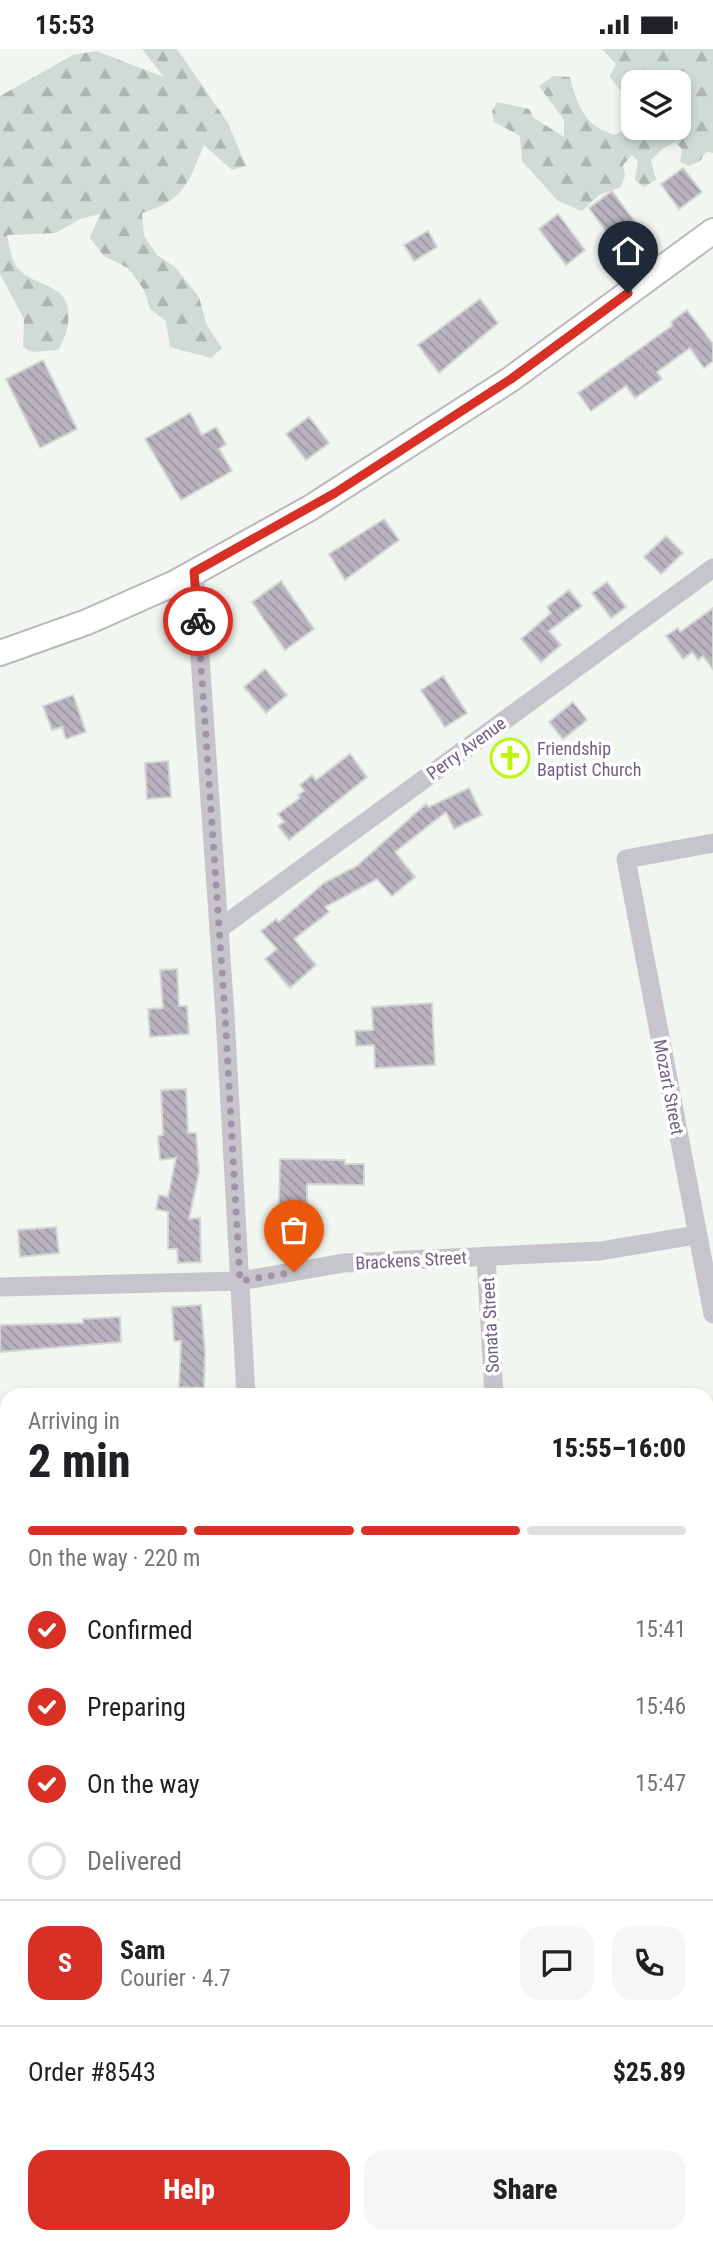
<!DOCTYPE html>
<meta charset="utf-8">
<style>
:root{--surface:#fff;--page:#f6f6f6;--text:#202124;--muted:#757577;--line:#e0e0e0;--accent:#d93025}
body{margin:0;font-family:"Roboto Condensed",sans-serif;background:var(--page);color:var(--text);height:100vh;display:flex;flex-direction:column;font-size:26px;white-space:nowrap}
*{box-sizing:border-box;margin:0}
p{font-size:23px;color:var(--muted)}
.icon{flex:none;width:38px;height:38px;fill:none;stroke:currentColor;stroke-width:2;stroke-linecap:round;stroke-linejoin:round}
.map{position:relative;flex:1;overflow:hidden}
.drawer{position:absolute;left:0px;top:1339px;width:714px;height:856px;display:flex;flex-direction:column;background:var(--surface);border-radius:21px 21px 0 0;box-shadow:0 4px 10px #0003}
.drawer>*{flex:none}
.controls{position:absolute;left:621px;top:21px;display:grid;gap:14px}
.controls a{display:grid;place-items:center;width:70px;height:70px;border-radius:14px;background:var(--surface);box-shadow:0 4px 10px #0003;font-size:35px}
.pin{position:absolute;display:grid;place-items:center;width:60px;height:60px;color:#fff;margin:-72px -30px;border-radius:50% 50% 50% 0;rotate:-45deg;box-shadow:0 0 7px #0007}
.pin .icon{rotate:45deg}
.courier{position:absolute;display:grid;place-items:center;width:70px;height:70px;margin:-35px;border:5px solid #d93025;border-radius:50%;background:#fff;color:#222;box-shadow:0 2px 9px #0007}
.summary em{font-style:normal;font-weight:800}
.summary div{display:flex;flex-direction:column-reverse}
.summary{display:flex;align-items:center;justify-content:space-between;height:119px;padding:0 28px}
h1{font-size:46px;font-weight:800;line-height:52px}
.bar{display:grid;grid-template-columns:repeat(4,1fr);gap:10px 7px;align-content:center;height:84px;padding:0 28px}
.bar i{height:9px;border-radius:5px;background:var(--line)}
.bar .current{background:var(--accent)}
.bar p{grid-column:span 4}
.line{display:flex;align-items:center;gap:18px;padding:0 28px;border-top:2px solid var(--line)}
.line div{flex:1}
.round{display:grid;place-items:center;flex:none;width:74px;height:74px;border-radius:21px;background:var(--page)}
ol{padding:0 28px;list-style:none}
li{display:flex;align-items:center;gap:21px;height:77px}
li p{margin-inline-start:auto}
li .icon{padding:7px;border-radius:50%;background:var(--accent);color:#fff;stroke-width:4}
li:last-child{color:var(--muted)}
li i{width:38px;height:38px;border:4px solid var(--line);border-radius:50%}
.button{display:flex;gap:14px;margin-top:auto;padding:14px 28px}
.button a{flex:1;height:80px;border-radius:21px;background:var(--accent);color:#fff;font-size:28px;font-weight:800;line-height:80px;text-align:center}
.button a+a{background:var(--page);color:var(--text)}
.status{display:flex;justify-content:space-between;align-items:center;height:49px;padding:0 35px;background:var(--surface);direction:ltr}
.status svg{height:19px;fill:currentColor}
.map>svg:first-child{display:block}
.forest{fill:url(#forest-firs);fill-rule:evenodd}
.building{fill:url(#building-back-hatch);stroke:#d4d7d4;stroke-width:2}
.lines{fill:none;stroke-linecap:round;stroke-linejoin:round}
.major-casing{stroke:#bbb7bf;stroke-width:28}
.minor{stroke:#c8c4cc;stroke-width:19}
.major{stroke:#fff;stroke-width:24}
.done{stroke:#9e95ab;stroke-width:7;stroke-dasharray:0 12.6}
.route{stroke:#d93025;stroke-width:9}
.labels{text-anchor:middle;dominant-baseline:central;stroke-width:7;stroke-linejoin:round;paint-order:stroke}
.street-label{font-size:18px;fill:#726186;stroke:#fff}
.poi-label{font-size:18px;fill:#726186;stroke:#fff;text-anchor:start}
</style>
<div class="status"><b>15:53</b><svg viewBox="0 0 49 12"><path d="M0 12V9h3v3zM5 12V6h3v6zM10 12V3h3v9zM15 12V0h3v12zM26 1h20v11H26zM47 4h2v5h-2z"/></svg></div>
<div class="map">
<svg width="713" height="2194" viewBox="0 0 713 2194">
<defs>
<pattern id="forest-firs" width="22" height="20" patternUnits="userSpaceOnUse" patternTransform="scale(1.75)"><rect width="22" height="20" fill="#d0dbd7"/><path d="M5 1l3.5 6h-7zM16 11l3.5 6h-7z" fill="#adb5b4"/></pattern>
<pattern id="building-back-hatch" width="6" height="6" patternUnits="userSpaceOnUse" patternTransform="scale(1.75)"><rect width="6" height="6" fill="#b9b3c0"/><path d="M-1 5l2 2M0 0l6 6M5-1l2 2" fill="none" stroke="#9b95a2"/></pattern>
</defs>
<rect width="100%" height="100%" fill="#f1f6f1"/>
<g class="forest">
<path d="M142 0H177L228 74 246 117 232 121 204 96C188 134 184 152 142 164L144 187 157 206 175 218 199 248 207 277 222 299 211 309 170 298 166 272 150 260 144 241 128 219 104 207 90 189 100 165 80 170 56 184 7 186C9 195 11 209 16 217 25 229 40 233 52 239 77 251 69 284 58 301L33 303 23 298 24 270 0 225V47L73 6 96 2 164 28Z"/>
<path d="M602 0H713V104L706 103 700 112 689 117 680 113 682 100 675 93 662 100 651 111 656 131 644 138 635 131 638 112 632 106 623 116 625 127 621 138 599 146 582 162 558 152 522 112 520 87 494 73 492 62 497 53 529 60 534 69 564 88V71L539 37 553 27 570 28C577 56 585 78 615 86L626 80 633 57C626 45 616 39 610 27L616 15ZM634 33H679V79H634Z"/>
</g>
<g class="building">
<polygon points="683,119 702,143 679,160 661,135"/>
<polygon points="612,142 634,172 611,189 589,159"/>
<polygon points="558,165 585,201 566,216 539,180"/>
<polygon points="428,182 437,198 414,212 404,196"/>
<polygon points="480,250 498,274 439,324 418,296"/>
<polygon points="687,261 713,295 713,312 704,319 690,299 657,323 662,330 635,349 626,337 591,362 578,344 673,276 671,273"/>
<polygon points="43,311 77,380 40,399 6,330"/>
<polygon points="190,364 202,386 216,378 226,395 219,400 232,422 181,451 145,390"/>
<polygon points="309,368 329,394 306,411 286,385"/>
<polygon points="384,470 399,491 345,531 329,505"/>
<polygon points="666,487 683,504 661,525 644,508"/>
<polygon points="281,532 314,580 285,601 252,553"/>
<polygon points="607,533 626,558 611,569 592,544"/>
<polygon points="569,541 582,557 549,582 561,596 541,613 521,590 551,564 547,558"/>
<polygon points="713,559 713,620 703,607 698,611 692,603 683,610 666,587 678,579 680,583"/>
<polygon points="265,620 287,646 266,664 244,638"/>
<polygon points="443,627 467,664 445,678 421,641"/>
<polygon points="73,646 86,683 66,690 62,678 52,681 43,657"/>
<polygon points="573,653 587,671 563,690 549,673"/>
<polygon points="350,705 367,728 289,791 278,777 284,773 278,765 300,749 298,746 304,742 300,736 312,726 316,731"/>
<polygon points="168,712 171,748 147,750 145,714"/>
<polygon points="469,739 482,766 454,780 446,763 395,803 415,828 392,847 377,830 325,858 329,863 294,890 316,916 290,939 265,910 277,900 261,882 276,870 279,873 324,834 357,817 426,755 429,758"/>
<polygon points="177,920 179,957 187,957 189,985 150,988 148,960 163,959 160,921"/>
<polygon points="432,954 435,1016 375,1019 374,996 356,997 355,982 373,981 372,958"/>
<polygon points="186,1040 188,1084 196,1084 199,1123 189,1170 200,1169 201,1213 178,1214 177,1200 168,1200 168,1163 156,1160 159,1146 168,1148 176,1109 160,1111 158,1087 163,1086 161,1041"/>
<polygon points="280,1110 345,1111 345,1115 364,1115 364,1136 307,1135 307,1155 279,1154"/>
<polygon points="56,1178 59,1204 20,1208 18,1181"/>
<polygon points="201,1256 205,1303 204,1339 179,1338 181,1292 174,1292 172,1258"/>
<polygon points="120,1268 121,1293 0,1303 0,1276 83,1274 83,1270"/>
</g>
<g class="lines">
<defs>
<polyline id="major" points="0,604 87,573 175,534 310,459 511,330 713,182"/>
</defs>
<use href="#major" class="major-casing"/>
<g class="minor">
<polyline points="194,523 225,966 246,1346"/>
<polyline points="713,794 626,810 713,1265"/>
<polyline points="219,880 713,519"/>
<polyline points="486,1207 494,1346"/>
<polyline points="0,1238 240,1232 344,1214 600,1202 696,1186"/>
<polyline points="707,1418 713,1418"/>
<polyline points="0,1666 7,1666"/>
<polyline points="707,1864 713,1864"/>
<polyline points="0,1902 7,1902"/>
<polyline points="144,2188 144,2194"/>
</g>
<use href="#major" class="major"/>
</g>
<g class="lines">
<polyline class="done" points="198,572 225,965 240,1232 294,1223"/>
<polyline class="route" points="198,572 194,523 335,444 511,330 628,244"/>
</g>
<defs>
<symbol id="church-ring" viewBox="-11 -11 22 22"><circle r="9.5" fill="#fff" stroke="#bbf611" stroke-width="1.5"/><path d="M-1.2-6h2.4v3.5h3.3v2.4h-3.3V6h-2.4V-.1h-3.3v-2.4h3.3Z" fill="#bbf611"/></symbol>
</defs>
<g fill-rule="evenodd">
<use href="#church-ring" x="488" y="687" width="44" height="44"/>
</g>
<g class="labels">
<g class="street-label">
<text transform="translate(466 699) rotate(-36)">Perry Avenue</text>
<text transform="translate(669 1038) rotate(79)">Mozart Street</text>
<text transform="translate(411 1211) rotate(-3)">Brackens Street</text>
<text transform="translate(490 1276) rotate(-93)">Sonata Street</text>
</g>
<g class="poi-label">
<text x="537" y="699">Friendship<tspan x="537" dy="21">Baptist Church</tspan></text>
</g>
</g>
</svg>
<div class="controls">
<a><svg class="icon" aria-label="layers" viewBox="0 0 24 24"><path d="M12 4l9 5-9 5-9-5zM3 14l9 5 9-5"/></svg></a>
</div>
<div class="pin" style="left:294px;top:1223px;background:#ea580c"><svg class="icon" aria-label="bag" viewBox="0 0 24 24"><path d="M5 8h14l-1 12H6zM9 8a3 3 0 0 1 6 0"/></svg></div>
<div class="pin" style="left:628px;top:244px;background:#1f2937"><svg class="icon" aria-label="home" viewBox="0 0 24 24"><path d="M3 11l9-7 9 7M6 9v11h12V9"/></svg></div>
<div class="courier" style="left:198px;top:572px"><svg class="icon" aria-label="bike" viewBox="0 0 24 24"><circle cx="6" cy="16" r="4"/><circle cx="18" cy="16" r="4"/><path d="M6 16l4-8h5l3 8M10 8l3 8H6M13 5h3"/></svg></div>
<section class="drawer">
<div class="summary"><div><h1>2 min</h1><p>Arriving in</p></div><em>15:55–16:00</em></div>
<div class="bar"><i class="current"></i><i class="current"></i><i class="current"></i><i></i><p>On the way · 220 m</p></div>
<ol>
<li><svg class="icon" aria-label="check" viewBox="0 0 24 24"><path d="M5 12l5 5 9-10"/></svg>Confirmed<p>15:41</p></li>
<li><svg class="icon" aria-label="check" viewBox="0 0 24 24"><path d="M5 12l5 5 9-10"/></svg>Preparing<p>15:46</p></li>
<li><svg class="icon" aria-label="check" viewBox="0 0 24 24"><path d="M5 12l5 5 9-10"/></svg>On the way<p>15:47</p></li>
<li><i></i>Delivered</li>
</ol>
<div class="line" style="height:126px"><b class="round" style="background:var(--accent);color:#fff">S</b><div><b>Sam</b><p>Courier · 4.7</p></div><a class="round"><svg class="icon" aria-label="chat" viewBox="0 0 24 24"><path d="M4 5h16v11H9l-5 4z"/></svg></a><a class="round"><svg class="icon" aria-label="phone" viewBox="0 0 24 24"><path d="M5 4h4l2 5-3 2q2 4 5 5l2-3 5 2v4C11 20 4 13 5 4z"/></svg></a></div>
<div class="line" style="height:91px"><div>Order #8543</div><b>$25.89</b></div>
<div class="button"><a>Help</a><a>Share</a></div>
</section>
</div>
